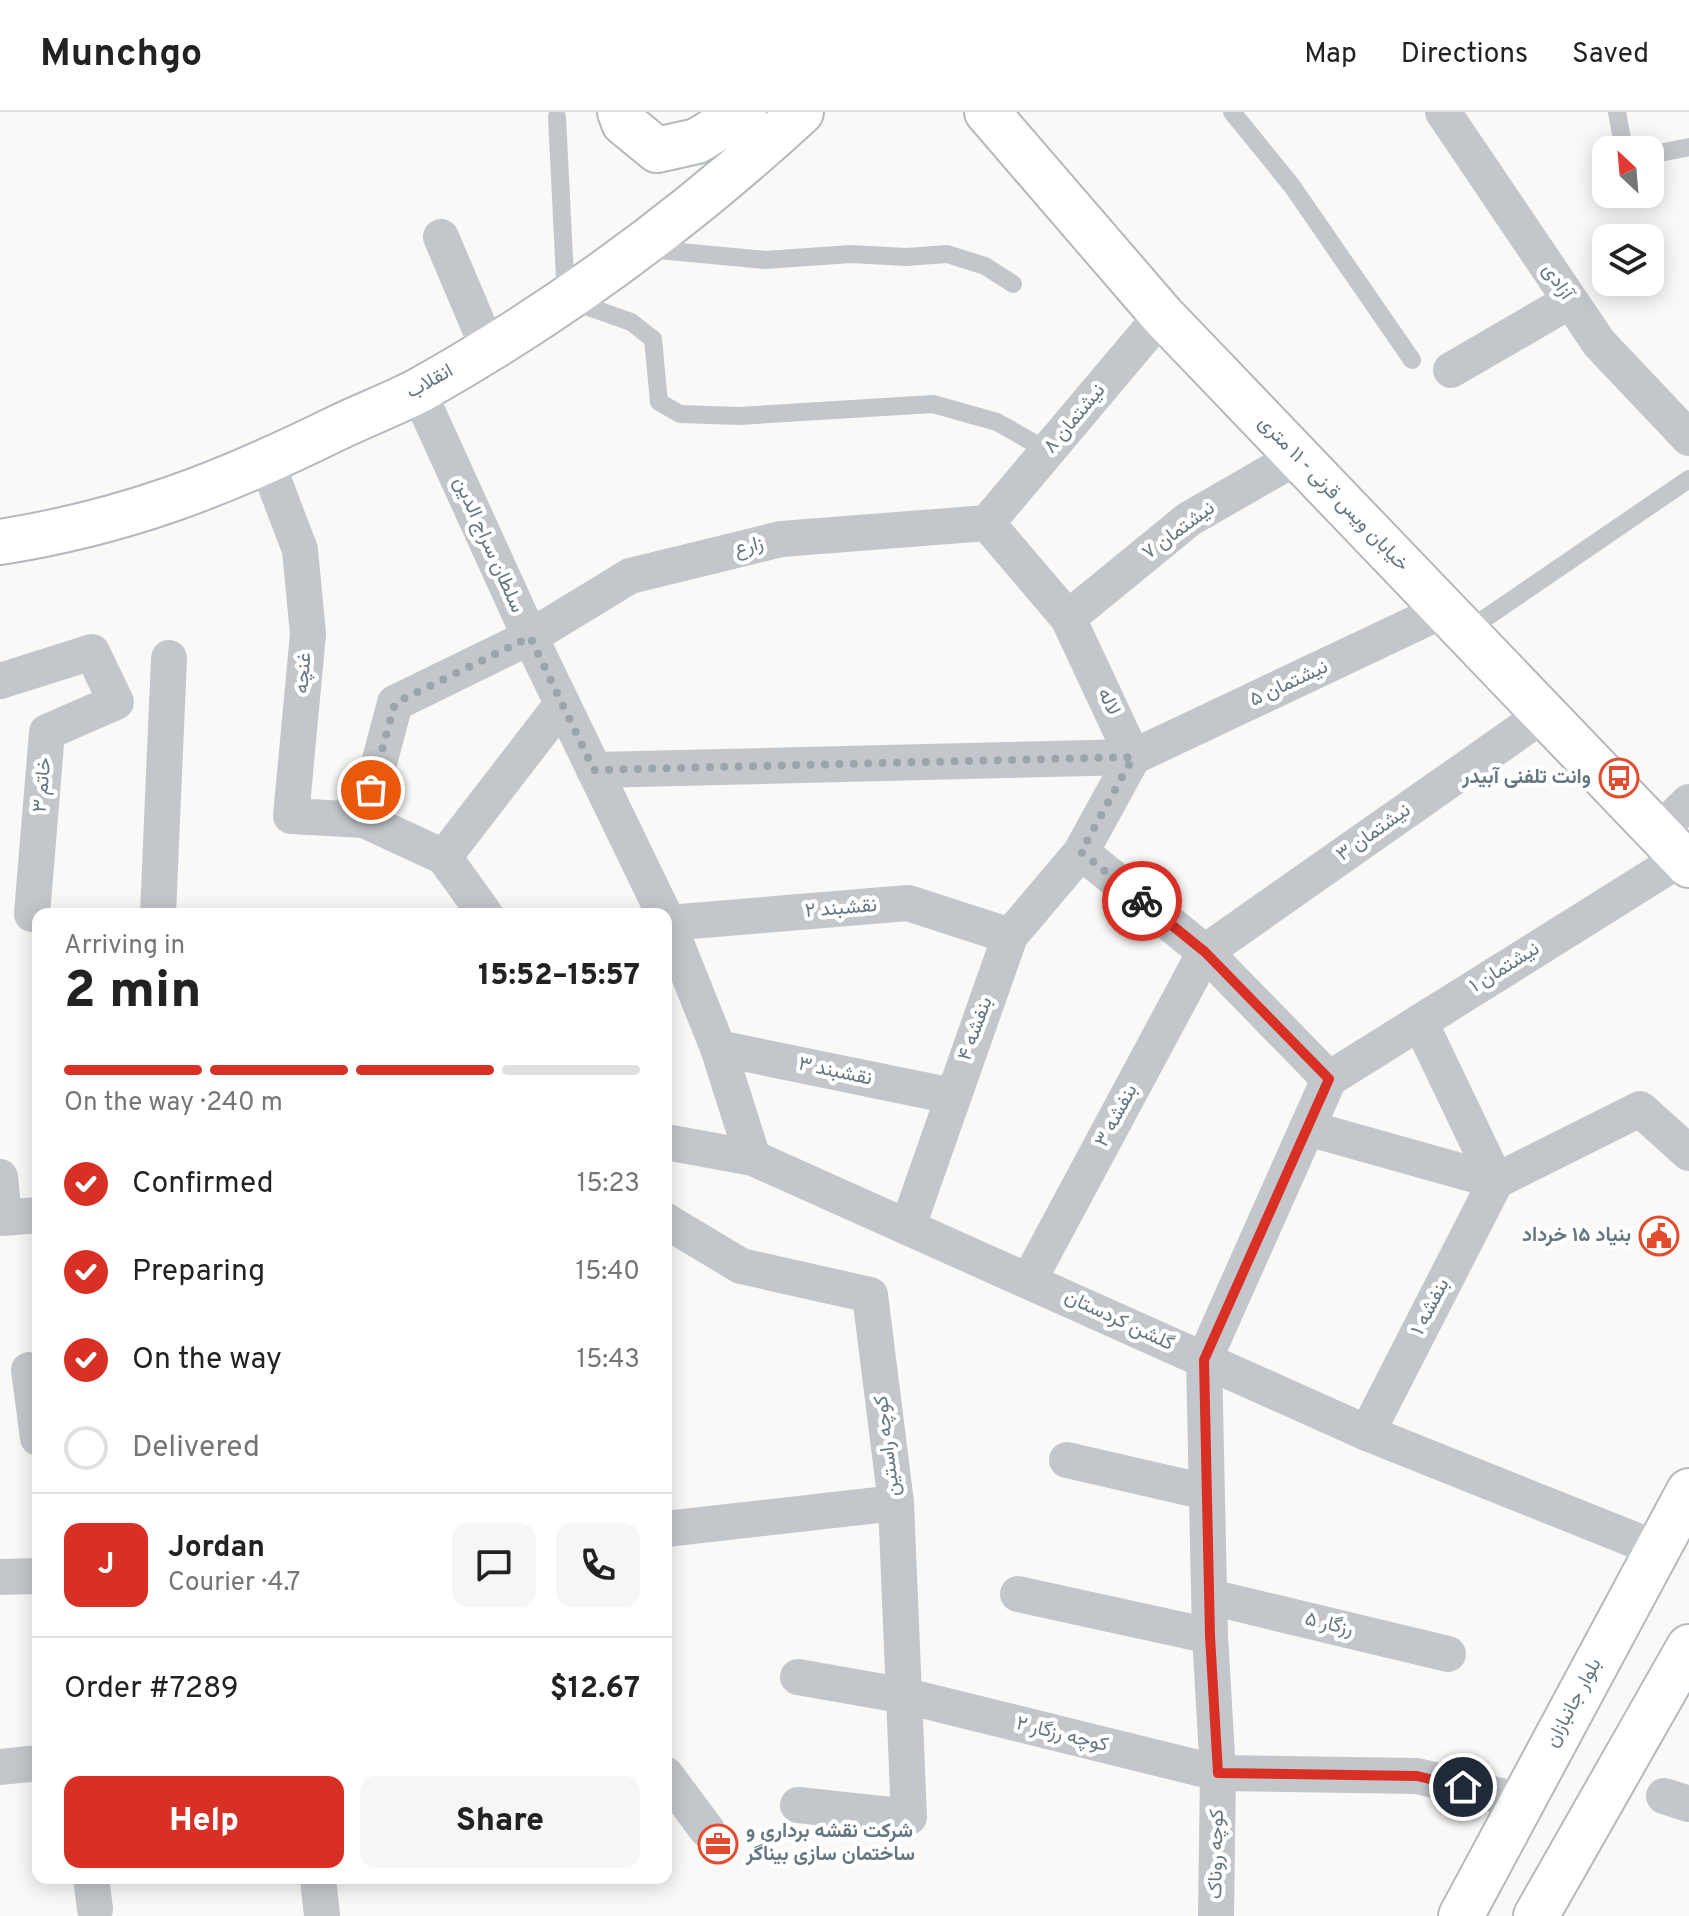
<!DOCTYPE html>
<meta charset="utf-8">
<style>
:root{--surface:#fff;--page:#f6f6f6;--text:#222;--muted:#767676;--line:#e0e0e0;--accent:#d93025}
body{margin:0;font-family:Overpass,Vazirmatn,sans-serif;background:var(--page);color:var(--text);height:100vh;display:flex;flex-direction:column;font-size:30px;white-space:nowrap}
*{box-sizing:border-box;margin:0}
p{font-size:26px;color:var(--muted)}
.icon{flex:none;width:44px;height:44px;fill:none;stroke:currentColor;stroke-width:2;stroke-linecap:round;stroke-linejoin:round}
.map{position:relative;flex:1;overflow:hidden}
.panel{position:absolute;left:32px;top:796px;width:640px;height:976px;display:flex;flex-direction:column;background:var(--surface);border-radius:16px;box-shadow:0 4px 20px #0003}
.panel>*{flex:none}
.needle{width:52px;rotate:334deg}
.buttons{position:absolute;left:1592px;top:24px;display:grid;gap:16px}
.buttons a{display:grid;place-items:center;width:72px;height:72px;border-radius:16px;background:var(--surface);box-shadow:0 4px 20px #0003;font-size:40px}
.pin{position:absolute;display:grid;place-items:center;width:68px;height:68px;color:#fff;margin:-34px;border:4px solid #fff;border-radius:50%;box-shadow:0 2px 8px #0007}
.courier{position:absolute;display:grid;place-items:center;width:80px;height:80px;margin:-40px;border:6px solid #d93025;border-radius:50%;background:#fff;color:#222;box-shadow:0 2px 10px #0007}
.summary em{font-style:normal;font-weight:800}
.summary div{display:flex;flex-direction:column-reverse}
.summary{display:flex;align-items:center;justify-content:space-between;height:136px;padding:0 32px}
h1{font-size:52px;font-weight:800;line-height:60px}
.bar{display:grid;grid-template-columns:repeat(4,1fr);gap:12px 8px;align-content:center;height:96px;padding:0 32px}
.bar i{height:10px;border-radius:6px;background:var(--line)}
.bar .active{background:var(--accent)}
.bar p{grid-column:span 4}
.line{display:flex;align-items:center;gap:20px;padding:0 32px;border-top:2px solid var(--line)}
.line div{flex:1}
.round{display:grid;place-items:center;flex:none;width:84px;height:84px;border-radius:16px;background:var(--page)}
ol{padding:0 32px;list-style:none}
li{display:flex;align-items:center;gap:24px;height:88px}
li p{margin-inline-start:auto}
li .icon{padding:8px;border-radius:50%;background:var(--accent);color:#fff;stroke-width:4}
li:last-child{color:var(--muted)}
li i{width:44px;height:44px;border:4px solid var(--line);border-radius:50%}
.action{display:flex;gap:16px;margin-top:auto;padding:16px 32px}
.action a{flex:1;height:92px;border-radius:16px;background:var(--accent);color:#fff;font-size:32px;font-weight:800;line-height:92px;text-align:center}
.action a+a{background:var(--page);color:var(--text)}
header{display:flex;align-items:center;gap:48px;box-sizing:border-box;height:112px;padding:0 40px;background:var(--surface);border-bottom:2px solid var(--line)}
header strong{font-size:38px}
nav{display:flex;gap:44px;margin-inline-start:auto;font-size:28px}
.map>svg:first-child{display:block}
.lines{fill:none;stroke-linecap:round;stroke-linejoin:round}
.secondary-casing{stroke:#b3b9be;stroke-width:48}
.primary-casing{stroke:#b4babd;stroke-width:48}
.lane{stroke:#c3c7cb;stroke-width:18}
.street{stroke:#c3c7cb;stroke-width:36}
.secondary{stroke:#fff;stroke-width:44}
.primary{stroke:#fff;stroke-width:44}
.done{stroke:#99a4ab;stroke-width:8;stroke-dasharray:0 14.4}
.route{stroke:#d93025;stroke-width:10}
.labels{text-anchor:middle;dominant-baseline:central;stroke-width:8;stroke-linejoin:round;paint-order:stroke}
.street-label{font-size:20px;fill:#657782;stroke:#fff}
.poi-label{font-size:20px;font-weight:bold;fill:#657782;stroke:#fff;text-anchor:end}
</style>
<header>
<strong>Munchgo</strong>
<nav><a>Map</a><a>Directions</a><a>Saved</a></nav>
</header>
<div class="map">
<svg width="1689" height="1804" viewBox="0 0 1689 1804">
<rect width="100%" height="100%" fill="#f9f9f7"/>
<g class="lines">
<defs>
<g id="secondary">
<polyline points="620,0 624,11 657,38 697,29 744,0"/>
<polyline points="987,0 1162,203 1689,753"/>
<path d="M0 430C127 410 223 372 337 316 364 303 393 292 420 278 557 201 686 106 801 0"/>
</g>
<g id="primary">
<polyline points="1461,1804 1689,1379"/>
<polyline points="1536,1804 1689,1535"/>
</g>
</defs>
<use href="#secondary" class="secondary-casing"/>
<use href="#primary" class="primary-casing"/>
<g class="lane">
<polyline points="1232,0 1292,74 1412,248"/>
<polyline points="1617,0 1624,38"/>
<polyline points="557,5 566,187 631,210 653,227 659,290 680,302 739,304 933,292 997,310 1048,339"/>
<polyline points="1650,43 1689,35"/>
<polyline points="648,137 765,148 851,142 906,145 947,142 985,154 1013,172"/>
<polyline points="1465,520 1689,367"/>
</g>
<g class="street">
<polyline points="1443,0 1599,231 1689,326"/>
<polyline points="441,125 488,236"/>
<polyline points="1451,258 1570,189"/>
<polyline points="418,279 530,525 664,802"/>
<polyline points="267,351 300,438 308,522 291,704 364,708"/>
<polyline points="987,411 1162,203"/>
<polyline points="1068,506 1189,407 1297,345"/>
<polyline points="0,569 92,540 116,590 47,620 32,802"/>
<polyline points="594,658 1133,645 1444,498"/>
<polyline points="1657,721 1689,690"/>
<polyline points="1081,740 1205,840 1329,967"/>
<polyline points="444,745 562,592"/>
<polyline points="158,802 169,546"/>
<polyline points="485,802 444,745 364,708 395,591 530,525 630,464 781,427 987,411"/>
<polyline points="666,806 718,936 753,1046"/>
<polyline points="668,811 908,791 1010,824"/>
<polyline points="1420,910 1496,1069"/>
<polyline points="718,936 952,984"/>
<polyline points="1329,967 1682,746"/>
<polyline points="1307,1016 1496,1069"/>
<polyline points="666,1030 753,1046 1367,1321 1657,1437"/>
<polyline points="0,1065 4,1106 38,1103"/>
<polyline points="1496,1069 1640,997 1689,1041"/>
<polyline points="666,1109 741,1154 870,1183 896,1391 909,1705 798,1693"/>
<polyline points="908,1114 1010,824 1081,740 1133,645 1068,506 987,411"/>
<polyline points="1029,1168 1205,840 1544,602"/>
<polyline points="29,1258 38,1326"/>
<polyline points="1367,1321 1496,1069"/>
<polyline points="1067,1348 1206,1380"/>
<polyline points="666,1417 896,1391"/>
<polyline points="0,1465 38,1464"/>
<polyline points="1018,1482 1210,1524"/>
<polyline points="1210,1485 1448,1542"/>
<polyline points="798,1565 906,1584 1218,1661 1417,1664 1522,1689"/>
<polyline points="0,1655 38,1651"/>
<polyline points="666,1663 707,1718"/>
<polyline points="1664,1684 1689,1692"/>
<polyline points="91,1766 95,1797"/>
<polyline points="318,1766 322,1804"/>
<polyline points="1216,1804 1218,1661 1210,1524 1204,1248 1329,967"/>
</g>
<use href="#secondary" class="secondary"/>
<use href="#primary" class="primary"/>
</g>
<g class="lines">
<polyline class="done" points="371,678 395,591 530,525 594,658 1133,645 1081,740 1142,789"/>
<polyline class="route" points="1142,789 1205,840 1329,967 1204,1248 1210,1524 1218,1661 1417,1664 1463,1675"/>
</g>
<defs>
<symbol id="bus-ring" viewBox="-11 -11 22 22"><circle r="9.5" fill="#fff" stroke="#e34c2e" stroke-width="1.5"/><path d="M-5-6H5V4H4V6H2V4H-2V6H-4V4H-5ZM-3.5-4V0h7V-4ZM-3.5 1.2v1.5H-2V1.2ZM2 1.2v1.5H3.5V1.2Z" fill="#e34c2e"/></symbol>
<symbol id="civic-ring" viewBox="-11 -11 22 22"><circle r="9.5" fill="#fff" stroke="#e34c2e" stroke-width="1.5"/><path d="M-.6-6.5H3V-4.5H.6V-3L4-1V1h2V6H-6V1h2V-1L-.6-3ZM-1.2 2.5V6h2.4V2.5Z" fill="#e34c2e"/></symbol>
<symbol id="office-ring" viewBox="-11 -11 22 22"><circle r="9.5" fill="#fff" stroke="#e34c2e" stroke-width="1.5"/><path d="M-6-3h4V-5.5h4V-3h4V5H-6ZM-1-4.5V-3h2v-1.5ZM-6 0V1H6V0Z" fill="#e34c2e"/></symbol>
</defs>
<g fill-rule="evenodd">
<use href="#bus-ring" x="1597" y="644" width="44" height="44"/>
<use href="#civic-ring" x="1637" y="1102" width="44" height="44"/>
<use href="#office-ring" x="696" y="1710" width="44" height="44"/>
</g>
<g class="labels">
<g class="street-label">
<text transform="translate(1557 170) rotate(56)">آزادی</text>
<text transform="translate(430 270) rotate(-29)">انقلاب</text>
<text transform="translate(1075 307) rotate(-50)">نیشتمان ۸</text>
<text transform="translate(1333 382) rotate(46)">خیابان ویس قرنی - ۱۱ متری</text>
<text transform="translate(1179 419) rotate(-36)">نیشتمان ۷</text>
<text transform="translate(488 433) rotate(66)">سلطان سراج الدین</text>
<text transform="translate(749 435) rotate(-14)">زارع</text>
<text transform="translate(304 561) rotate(-85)">غنچه</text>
<text transform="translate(1289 572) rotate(-25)">نیشتمان ۵</text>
<text transform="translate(1108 590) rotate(65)">لاله</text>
<text transform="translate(43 673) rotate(-85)">خاتم ۳</text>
<text transform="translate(1374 721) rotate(-35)">نیشتمان ۳</text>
<text transform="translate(841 797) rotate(-5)">نقشبند ۲</text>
<text transform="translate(1505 856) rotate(-32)">نیشتمان ۱</text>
<text transform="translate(976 917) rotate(-70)">بنفشه ۴</text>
<text transform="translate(835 960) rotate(12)">نقشبند ۳</text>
<text transform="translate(1117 1004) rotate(-62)">بنفشه ۳</text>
<text transform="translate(1431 1195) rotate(-63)">بنفشه ۱</text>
<text transform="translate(1119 1209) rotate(25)">گلشن کردستان</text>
<text transform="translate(888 1334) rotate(-97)">کوچه راستین</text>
<text transform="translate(1329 1513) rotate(13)">رزگار ۵</text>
<text transform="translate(1574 1591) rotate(-62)">بلوار جانبازان</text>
<text transform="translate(1062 1623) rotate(14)">کوچه رزگار ۲</text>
<text transform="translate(1217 1742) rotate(-89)">کوچه روناک</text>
</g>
<g class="poi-label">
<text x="1591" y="666">وانت تلفنی آبیدر</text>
<text x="1631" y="1124">بنیاد ۱۵ خرداد</text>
<text x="746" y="1720" text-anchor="start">شرکت نقشه برداری و<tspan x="746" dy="23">ساختمان سازی بیناگر</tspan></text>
</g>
</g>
</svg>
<div class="buttons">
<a><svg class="needle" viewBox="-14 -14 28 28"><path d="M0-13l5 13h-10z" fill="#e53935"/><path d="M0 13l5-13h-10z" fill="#767676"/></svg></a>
<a><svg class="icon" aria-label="layers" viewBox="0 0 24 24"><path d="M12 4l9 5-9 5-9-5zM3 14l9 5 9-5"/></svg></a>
</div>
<div class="pin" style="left:371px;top:678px;background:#ea580c"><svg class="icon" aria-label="bag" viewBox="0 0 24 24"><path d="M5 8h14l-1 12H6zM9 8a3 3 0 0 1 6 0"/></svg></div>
<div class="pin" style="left:1463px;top:1675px;background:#1f2937"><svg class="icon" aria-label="home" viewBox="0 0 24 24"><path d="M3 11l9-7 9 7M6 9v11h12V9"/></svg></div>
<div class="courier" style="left:1142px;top:789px"><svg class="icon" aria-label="bike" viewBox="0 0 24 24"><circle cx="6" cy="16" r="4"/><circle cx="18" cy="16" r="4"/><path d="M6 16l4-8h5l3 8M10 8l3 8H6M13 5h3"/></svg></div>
<section class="panel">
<div class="summary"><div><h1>2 min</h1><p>Arriving in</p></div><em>15:52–15:57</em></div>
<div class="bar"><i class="active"></i><i class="active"></i><i class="active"></i><i></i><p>On the way · 240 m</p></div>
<ol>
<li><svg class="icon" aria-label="check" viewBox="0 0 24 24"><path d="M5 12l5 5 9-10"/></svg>Confirmed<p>15:23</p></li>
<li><svg class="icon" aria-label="check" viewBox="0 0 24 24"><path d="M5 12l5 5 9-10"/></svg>Preparing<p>15:40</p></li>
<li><svg class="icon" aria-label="check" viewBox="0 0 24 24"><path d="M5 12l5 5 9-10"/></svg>On the way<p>15:43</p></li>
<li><i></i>Delivered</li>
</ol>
<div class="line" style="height:144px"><b class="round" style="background:var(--accent);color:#fff">J</b><div><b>Jordan</b><p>Courier · 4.7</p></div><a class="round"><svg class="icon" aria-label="chat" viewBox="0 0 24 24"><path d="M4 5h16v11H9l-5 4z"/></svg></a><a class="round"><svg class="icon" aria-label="phone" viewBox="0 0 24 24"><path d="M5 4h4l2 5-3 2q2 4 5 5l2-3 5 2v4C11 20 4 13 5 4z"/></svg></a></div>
<div class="line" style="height:104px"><div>Order #7289</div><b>$12.67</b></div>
<div class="action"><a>Help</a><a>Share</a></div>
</section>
</div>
